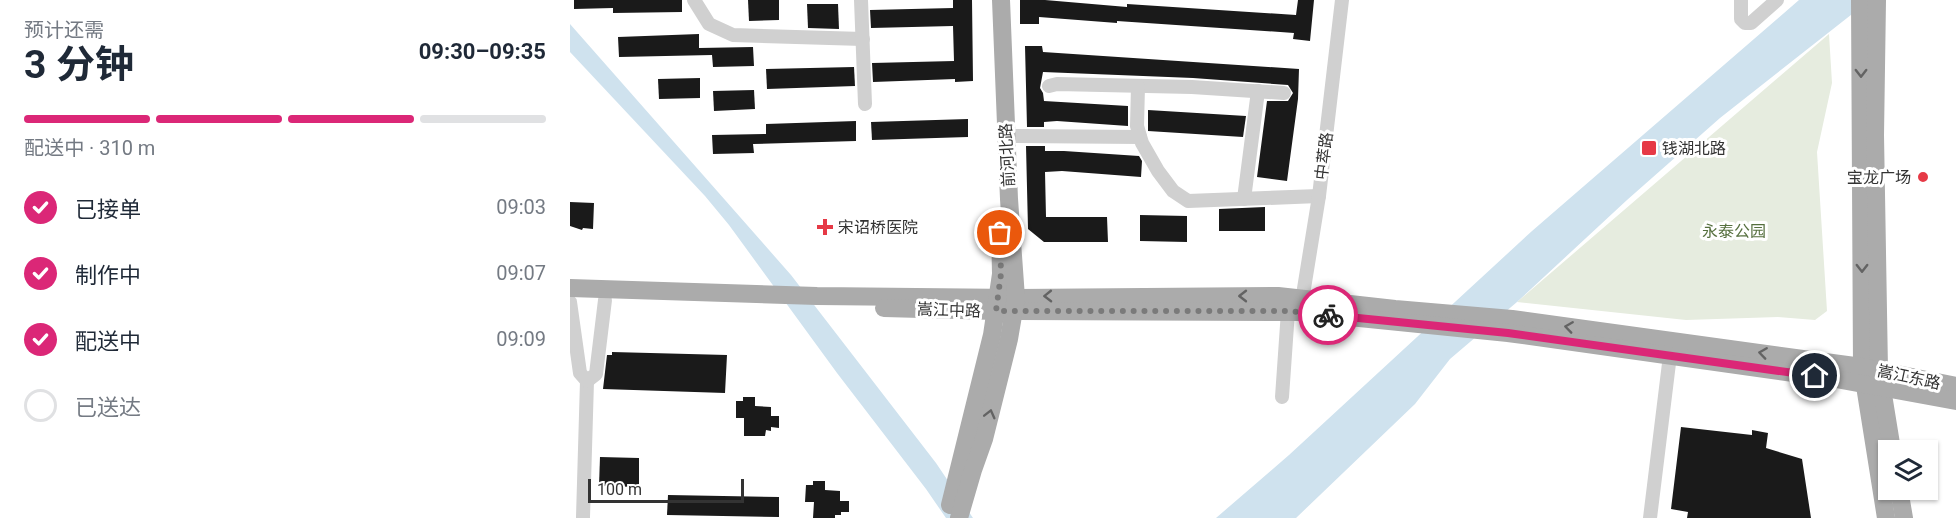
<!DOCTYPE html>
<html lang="zh">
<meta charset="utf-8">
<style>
:root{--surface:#fff;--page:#f2f2f3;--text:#1f2937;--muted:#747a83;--line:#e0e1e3;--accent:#db2777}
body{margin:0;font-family:Roboto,"Noto Sans SC",sans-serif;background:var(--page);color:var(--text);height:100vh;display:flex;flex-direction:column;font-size:22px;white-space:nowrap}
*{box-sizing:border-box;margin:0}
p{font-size:20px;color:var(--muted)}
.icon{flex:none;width:33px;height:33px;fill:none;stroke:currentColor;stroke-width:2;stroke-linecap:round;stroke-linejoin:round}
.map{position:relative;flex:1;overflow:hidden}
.details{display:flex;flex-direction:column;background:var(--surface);width:570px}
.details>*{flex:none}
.controls{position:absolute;left:1308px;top:440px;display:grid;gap:12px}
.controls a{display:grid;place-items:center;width:60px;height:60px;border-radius:0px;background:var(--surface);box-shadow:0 2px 4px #0004;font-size:30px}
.scale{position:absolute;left:18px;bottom:15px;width:156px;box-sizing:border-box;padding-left:6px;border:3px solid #333;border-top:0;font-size:16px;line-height:21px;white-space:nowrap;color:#333;-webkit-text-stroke:4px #fff;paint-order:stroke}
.pin{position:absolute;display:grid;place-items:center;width:51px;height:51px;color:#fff;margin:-26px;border:3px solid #fff;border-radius:50%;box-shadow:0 2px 6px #0007}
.courier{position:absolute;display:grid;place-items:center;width:60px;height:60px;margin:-30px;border:4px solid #db2777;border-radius:50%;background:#fff;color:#222;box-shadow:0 2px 8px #0007}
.overview em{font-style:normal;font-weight:700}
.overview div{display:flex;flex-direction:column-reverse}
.overview{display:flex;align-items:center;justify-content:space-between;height:102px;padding:0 24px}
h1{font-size:39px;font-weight:700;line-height:45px}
.bar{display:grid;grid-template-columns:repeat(4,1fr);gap:9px 6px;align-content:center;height:72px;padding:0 24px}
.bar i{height:8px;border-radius:4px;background:var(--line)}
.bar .current{background:var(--accent)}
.bar p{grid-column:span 4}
ol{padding:0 24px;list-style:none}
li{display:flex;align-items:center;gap:18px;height:66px}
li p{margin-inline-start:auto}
li .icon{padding:6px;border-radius:50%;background:var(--accent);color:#fff;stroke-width:4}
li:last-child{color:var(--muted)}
li i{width:33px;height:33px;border:3px solid var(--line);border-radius:50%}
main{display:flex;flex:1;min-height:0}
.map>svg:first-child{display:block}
.green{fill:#e6ecdf}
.water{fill:#cfe2ee}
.building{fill:#1a1a1a}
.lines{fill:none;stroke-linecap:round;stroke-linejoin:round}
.minor{stroke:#d0d0d0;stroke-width:14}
.major{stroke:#ababab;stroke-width:18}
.oneway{stroke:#636363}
.done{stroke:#7a7a7a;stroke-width:6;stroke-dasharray:0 10.8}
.route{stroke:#db2777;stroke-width:8}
.poi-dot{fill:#e63946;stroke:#fff;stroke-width:2}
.labels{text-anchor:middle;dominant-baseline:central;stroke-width:6;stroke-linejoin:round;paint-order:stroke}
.poi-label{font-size:16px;fill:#333;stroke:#fff;text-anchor:start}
.street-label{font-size:16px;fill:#333;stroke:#fff}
.park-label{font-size:16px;fill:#56703f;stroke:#fff}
</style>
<main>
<section class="details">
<div class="overview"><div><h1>3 分钟</h1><p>预计还需</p></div><em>09:30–09:35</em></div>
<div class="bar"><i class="current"></i><i class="current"></i><i class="current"></i><i></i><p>配送中 · 310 m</p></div>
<ol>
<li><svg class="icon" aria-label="check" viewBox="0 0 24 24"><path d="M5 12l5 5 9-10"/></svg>已接单<p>09:03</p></li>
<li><svg class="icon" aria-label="check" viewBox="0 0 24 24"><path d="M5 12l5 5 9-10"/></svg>制作中<p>09:07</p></li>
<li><svg class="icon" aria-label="check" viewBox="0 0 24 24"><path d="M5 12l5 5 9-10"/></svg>配送中<p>09:09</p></li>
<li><i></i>已送达</li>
</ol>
</section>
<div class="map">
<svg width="1386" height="518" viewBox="0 0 1386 518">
<rect width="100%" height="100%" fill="#fff"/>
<polygon class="green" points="1259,34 1262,83 1247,152 1257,311 1245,320 1208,317 1116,320 947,302"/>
<g class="water">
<polygon points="1229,0 1300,0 1150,118 1057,200 947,302 880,359 845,404 726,518 646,518 719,455 962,231"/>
<polygon points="0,24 221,275 366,463 403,518 376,518 356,489 267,373 159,225 135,196 0,52"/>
</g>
<g class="building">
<polygon points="4,0 112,0 112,12 43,13 43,8 4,9"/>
<polygon points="178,0 209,0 209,20 179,21"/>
<polygon points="383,0 402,0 403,81 385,82 385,79 303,82 302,63 384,61 383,26 301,28 300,10 383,8"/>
<polygon points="450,0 475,0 557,7 557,4 726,15 728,0 744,0 740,41 723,39 724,33 547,21 547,23 469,17 469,24 450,24"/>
<polygon points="237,4 268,4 269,29 238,28"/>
<polygon points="129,34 129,48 183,47 184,66 143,67 142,55 49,57 48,37"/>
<polygon points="455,46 472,46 473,52 729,69 728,99 717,181 687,177 697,101 718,101 723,93 718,85 623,78 473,72 470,88 473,93 474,101 558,106 558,126 487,121 474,122 474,127 457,127"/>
<polygon points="284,67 285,86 197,89 196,69"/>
<polygon points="130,78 130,98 89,99 88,79"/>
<polygon points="184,90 185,109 144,111 143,91"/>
<polygon points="578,110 676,116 673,137 578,131"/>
<polygon points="398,119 398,137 302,140 301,122"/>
<polygon points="286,121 286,141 183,144 184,153 143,154 142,135 196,134 196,124"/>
<polygon points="456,146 475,146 475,151 494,151 569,156 572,161 571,177 492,171 475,172 476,217 537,217 538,242 474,242 458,229"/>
<polygon points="0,202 24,203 23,229 13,228 12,230 0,226"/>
<polygon points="695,207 695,231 649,231 649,209"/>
<polygon points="570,215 617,216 617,242 570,241"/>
<polygon points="42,352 157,355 155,393 33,389 37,355 42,355"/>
<polygon points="173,397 185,397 185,406 201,407 201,416 209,416 209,428 201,427 201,431 196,430 195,436 174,436 174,418 166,418 166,401 173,401"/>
<polygon points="1111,427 1182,435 1182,430 1198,433 1196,448 1232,459 1241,518 1117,518 1118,512 1101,509"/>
<polygon points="30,457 69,458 69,487 29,486"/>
<polygon points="243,481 255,481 255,490 270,491 270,501 279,501 279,512 271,512 271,515 265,515 265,518 243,518 244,502 235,502 236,485 243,485"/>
<polygon points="98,495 209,497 209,517 97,515"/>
</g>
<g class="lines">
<g class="minor">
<polyline points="124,0 139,24 163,35 293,39"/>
<polyline points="291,0 295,104"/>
<polyline points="1171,0 1171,19 1175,23 1181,23 1207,0"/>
<polyline points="479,86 487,84 622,87 714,93"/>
<polyline points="568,86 567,126 572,143 588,171 603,191 618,201 749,196"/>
<polyline points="436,136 570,137"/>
<polyline points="674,199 688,91"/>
<polyline points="0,302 10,373 17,381 13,517"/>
<polyline points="731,307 749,196 772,0"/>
<polyline points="17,381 26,374 35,300"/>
<polyline points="712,397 718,311"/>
<polyline points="1080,518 1101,347"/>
</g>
<g class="major">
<polyline points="1290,0 1292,367 1316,518"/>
<polyline points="1307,0 1305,135 1309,370 1322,450"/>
<polyline points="0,288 247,296 446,298 708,296 825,309 942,319 1292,367 1386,386"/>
<polyline points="314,308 426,311 730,312 938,333 1266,379 1386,401"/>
<polyline points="1329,489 1334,518"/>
<polyline points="380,505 422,335 431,274 430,226"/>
<polyline points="389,518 403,470 414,439 439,339 446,298 439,199 431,0"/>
</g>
</g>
<defs><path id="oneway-chevron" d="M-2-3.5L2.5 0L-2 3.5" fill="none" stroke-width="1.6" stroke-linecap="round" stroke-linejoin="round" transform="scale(1.5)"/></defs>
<g class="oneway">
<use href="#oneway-chevron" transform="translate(1291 73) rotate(90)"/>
<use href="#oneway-chevron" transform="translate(1292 268) rotate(90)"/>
<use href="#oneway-chevron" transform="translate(478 296) rotate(179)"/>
<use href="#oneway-chevron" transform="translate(673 296) rotate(180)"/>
<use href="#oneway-chevron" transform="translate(999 327) rotate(-172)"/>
<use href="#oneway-chevron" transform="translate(1193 353) rotate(-172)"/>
<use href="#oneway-chevron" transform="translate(420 414) rotate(-76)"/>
</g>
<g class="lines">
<polyline class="done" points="430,233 431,274 426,311 718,311 758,315"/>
<polyline class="route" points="758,315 938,333 1245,376"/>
</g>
<g class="poi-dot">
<rect x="1071" y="140" width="16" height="16" rx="3"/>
<circle cx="1353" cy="177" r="6"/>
<path d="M252 218h6v6h6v6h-6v6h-6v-6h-6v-6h6z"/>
</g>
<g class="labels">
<g class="poi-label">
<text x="1092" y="148">钱湖北路</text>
<text x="1341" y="177" text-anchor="end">宝龙广场</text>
<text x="268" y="227">宋诏桥医院</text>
</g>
<g class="street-label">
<text transform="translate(437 155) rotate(-93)">前河北路</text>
<text transform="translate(754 156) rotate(-83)">中萃路</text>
<text transform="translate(379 310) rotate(2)">嵩江中路</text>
<text transform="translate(1339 377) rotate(12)">嵩江东路</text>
</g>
<g class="park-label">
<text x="1164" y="231">永泰公园</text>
</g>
</g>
</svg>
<div class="controls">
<a><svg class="icon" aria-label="layers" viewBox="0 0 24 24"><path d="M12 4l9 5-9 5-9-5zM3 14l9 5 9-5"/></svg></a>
</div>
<div class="scale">100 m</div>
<div class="pin" style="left:430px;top:233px;background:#ea580c"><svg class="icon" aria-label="bag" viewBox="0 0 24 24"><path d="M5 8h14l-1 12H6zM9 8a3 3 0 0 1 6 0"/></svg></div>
<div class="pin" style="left:1245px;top:376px;background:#1f2937"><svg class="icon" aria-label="home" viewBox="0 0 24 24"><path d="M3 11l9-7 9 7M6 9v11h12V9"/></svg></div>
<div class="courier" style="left:758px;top:315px"><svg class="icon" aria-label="bike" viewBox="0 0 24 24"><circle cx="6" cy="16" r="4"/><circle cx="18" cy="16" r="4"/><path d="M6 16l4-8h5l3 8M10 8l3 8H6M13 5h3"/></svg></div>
</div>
</main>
